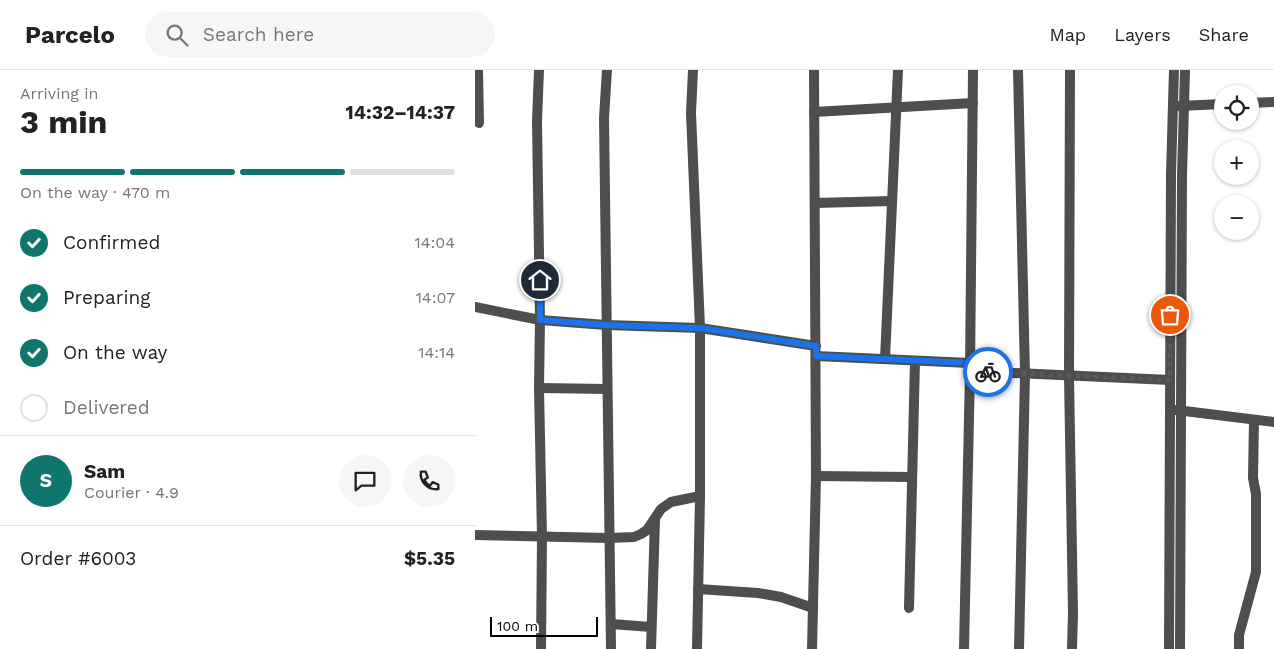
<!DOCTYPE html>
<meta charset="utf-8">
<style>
:root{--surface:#fff;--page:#f6f6f6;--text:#222;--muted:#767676;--line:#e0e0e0;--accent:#0f766e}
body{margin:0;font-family:"Work Sans",sans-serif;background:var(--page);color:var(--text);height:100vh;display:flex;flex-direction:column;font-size:19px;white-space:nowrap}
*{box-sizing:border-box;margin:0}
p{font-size:16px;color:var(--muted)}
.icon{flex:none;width:28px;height:28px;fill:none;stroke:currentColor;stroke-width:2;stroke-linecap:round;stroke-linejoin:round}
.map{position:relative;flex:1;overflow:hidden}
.drawer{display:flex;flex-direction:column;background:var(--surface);width:475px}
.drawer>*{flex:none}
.controls{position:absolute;left:739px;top:15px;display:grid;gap:10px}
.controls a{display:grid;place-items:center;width:45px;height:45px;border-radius:50%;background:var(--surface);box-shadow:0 1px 4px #0004;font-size:25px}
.scale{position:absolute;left:15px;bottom:12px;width:108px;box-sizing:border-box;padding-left:5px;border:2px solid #000;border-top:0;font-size:14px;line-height:18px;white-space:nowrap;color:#000;-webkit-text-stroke:4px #fff;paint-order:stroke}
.pin{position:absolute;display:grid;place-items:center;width:42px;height:42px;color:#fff;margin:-21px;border:2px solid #fff;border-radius:50%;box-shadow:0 1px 5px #0007}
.courier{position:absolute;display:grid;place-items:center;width:50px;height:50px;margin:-25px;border:4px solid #1a73e8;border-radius:50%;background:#fff;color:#222;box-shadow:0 1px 6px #0007}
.headline em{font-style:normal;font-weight:700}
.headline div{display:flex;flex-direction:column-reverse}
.headline{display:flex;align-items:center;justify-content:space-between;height:85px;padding:0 20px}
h1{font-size:32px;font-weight:700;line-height:38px}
.bar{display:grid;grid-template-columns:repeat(4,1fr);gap:8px 5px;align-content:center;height:60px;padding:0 20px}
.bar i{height:6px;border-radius:4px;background:var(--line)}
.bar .selected{background:var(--accent)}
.bar p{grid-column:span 4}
.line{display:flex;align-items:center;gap:12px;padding:0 20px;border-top:1px solid var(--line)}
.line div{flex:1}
.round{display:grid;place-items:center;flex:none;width:52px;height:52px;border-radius:26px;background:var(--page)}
ol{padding:0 20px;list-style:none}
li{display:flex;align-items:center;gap:15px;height:55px}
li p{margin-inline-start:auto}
li .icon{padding:5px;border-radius:50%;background:var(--accent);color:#fff;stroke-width:4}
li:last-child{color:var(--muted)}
li i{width:28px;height:28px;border:2px solid var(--line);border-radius:50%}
header{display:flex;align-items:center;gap:30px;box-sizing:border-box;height:70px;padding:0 25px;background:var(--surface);border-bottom:1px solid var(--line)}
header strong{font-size:24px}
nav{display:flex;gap:28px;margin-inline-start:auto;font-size:18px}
.search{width:350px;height:45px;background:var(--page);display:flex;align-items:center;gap:12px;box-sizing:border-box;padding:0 18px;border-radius:28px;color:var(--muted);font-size:19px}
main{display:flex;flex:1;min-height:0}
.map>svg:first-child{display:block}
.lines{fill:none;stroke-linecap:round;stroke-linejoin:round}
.minor{stroke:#4e4e4e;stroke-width:10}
.done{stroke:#595959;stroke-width:5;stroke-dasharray:0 9}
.route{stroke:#1a73e8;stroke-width:6}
</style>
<header>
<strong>Parcelo</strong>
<div class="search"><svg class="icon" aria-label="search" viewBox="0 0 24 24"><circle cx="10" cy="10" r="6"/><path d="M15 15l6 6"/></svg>Search here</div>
<nav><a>Map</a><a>Layers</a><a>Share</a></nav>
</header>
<main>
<section class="drawer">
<div class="headline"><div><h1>3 min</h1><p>Arriving in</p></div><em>14:32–14:37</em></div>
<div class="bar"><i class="selected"></i><i class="selected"></i><i class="selected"></i><i></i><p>On the way · 470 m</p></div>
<ol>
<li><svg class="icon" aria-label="check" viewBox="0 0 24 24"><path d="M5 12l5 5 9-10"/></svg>Confirmed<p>14:04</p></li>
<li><svg class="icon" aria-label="check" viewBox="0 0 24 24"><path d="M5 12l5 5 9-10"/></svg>Preparing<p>14:07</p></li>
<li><svg class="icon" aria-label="check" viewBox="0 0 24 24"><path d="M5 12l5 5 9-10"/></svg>On the way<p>14:14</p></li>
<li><i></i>Delivered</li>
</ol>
<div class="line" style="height:90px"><b class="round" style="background:var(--accent);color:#fff">S</b><div><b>Sam</b><p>Courier · 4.9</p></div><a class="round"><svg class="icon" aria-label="chat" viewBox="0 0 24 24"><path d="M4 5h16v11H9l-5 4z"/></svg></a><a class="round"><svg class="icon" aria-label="phone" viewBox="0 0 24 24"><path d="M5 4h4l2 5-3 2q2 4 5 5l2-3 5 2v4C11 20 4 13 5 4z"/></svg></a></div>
<div class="line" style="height:65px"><div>Order #6003</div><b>$5.35</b></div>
</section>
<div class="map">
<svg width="799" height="579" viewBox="0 0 799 579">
<rect width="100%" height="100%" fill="#fff"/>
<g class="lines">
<g class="minor">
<polyline points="3,0 4,53"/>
<polyline points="64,0 62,51 65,250 64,318 67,466 66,579"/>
<polyline points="132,0 129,48 136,579"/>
<polyline points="218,0 216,43 225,258 225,426 222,579"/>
<polyline points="543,0 550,304 544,579"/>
<polyline points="595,0 594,306 598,543 597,579"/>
<polyline points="775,33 799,32"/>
<polyline points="704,36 748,34"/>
<polyline points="339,42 498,33"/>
<polyline points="340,133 417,131"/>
<polyline points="0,237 65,250 131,255 225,258 341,276"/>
<polyline points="341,286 495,293"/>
<polyline points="410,289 423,0"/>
<polyline points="495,301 695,310"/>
<polyline points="64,318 132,319"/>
<polyline points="701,340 799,352"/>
<polyline points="341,406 437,407"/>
<polyline points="0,465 134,468 159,467 166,464 172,460 186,439 196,432 225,426"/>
<polyline points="223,519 283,523 306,527 338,538"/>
<polyline points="434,538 440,291"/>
<polyline points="136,554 176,557"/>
<polyline points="176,579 180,450"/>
<polyline points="337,579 341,406 339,0"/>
<polyline points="489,579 495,301 498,0"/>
<polyline points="694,579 696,104 699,0"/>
<polyline points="705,579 707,105 710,0"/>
<polyline points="764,579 764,565 781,502 781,424 778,408 779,350"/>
</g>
</g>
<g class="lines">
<polyline class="done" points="513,302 695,310 695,245"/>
<polyline class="route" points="65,210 65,250 131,255 225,258 341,276 341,286 495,293 495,301 513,302"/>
</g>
</svg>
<div class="controls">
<a><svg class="icon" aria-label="locate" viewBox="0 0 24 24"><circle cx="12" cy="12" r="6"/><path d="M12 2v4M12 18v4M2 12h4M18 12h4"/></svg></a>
<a>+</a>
<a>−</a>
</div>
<div class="scale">100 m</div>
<div class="pin" style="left:695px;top:245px;background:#ea580c"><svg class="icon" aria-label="bag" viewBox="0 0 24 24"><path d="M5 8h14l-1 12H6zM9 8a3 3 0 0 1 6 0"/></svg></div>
<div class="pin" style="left:65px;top:210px;background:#1f2937"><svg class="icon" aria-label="home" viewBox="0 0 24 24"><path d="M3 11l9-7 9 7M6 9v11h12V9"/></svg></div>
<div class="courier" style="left:513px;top:302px"><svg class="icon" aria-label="bike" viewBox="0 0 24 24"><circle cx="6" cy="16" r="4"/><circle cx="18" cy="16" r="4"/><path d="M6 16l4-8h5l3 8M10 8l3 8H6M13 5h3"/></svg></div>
</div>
</main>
